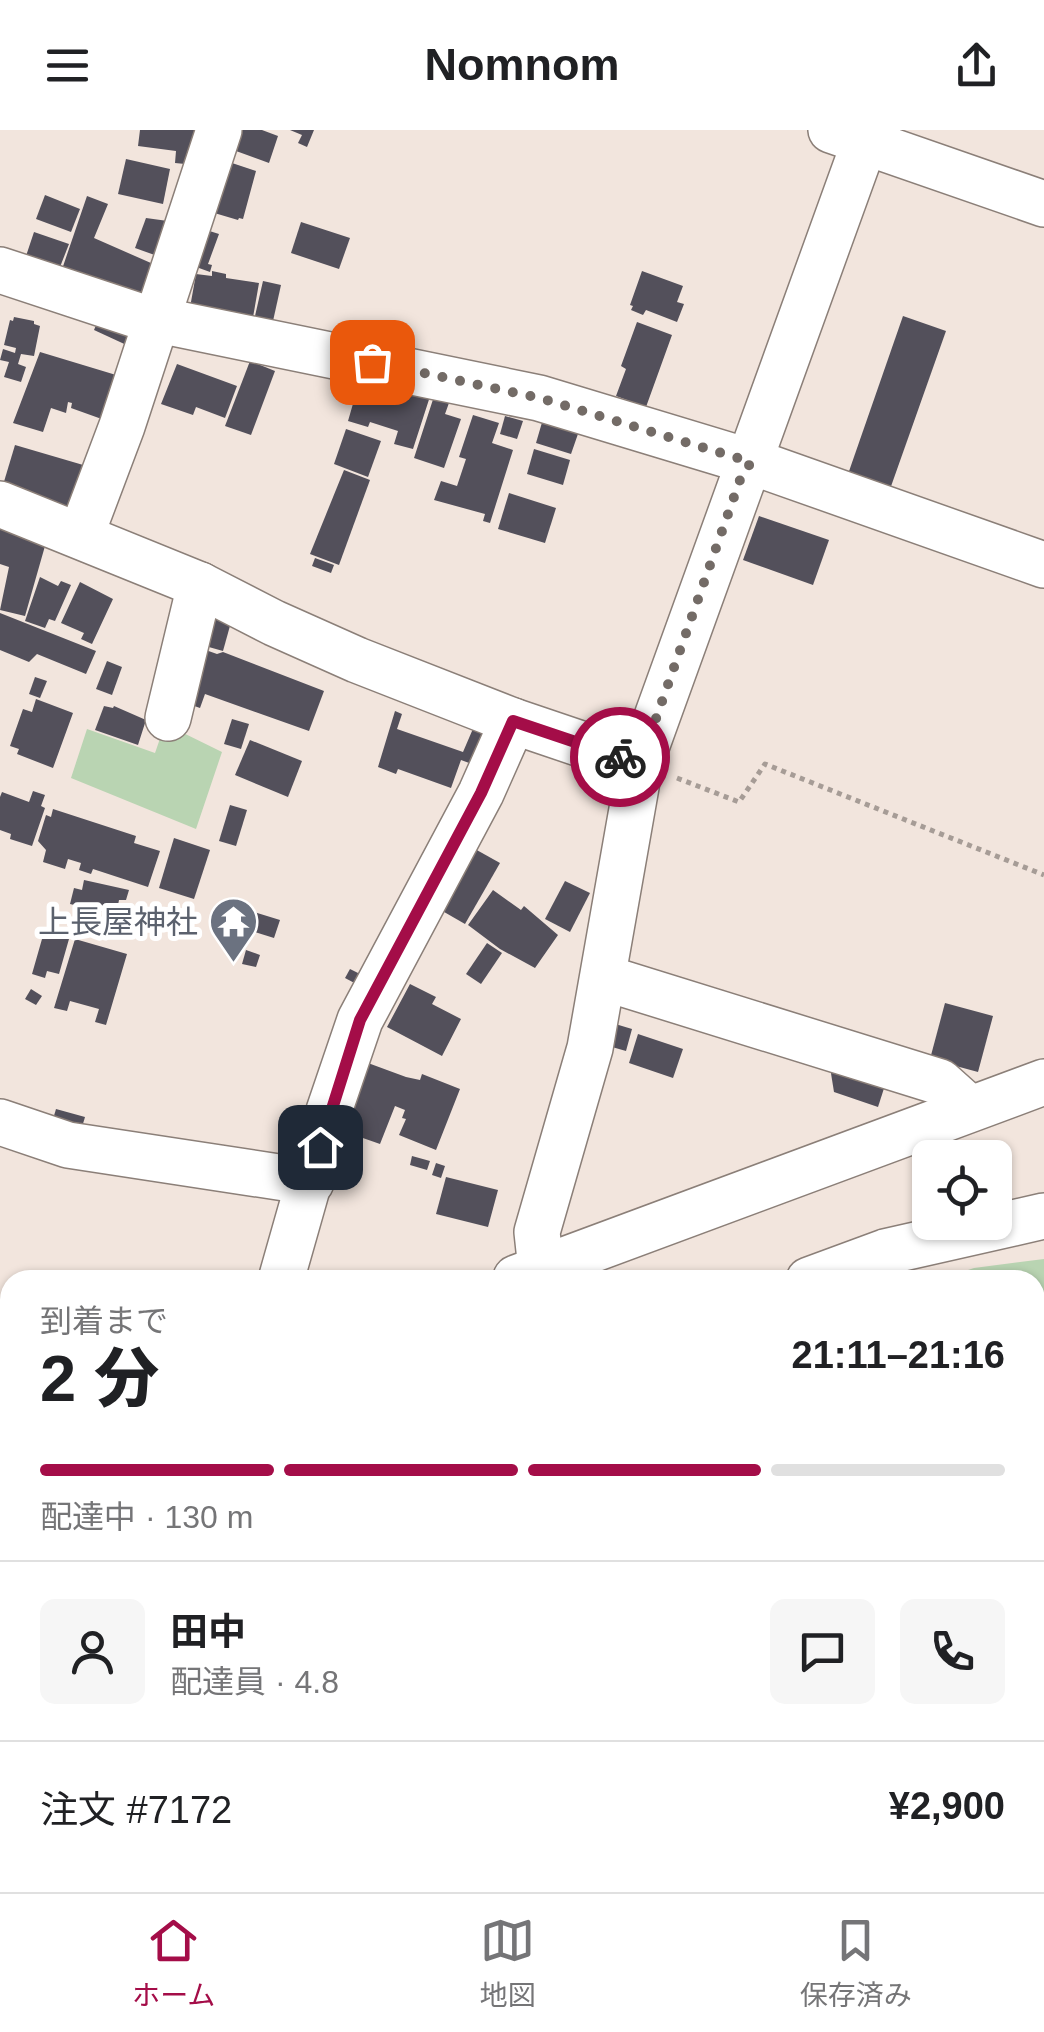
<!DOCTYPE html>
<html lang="ja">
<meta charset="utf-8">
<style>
:root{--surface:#fff;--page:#f6f6f6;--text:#202124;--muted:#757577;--line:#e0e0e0;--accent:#a40d48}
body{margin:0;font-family:Helvetica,"Noto Sans JP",sans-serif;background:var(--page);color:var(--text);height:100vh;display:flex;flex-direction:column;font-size:38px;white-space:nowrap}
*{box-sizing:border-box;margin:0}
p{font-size:32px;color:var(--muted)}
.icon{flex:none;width:55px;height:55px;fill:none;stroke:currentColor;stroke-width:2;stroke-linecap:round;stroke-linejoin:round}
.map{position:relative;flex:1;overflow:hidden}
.details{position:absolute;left:0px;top:1140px;width:1045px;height:622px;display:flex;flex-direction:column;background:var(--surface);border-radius:30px 30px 0 0;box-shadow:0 2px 8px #0004}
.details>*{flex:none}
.tools{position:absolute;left:912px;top:1010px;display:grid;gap:20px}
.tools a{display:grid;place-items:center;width:100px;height:100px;border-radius:15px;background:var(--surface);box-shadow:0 2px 8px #0004;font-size:50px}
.pin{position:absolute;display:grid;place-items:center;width:85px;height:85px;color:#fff;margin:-42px;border-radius:20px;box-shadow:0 5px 15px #0006}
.courier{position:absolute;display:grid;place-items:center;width:100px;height:100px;margin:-50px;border:8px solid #a40d48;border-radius:50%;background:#fff;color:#222;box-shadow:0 2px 12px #0007}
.overview em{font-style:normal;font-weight:800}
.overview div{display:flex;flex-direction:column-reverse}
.overview{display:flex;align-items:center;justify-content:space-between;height:170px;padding:0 40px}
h1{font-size:65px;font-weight:800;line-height:75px}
.bar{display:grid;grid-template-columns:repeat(4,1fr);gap:15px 10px;align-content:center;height:120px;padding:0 40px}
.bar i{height:12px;border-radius:8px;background:var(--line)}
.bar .selected{background:var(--accent)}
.bar p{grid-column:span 4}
.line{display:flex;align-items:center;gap:25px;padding:0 40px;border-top:2px solid var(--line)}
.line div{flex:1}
.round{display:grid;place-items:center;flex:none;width:105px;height:105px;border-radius:15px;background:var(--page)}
header{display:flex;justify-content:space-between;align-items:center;height:130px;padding:0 40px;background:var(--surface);font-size:45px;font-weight:800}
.dock{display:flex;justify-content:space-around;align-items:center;height:140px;border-top:2px solid var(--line);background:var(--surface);font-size:28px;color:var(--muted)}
.dock a{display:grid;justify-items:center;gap:5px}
.dock .selected{color:var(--accent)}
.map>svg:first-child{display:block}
.green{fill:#b9d4b2}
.water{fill:#7c9cc7;stroke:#657a97;stroke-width:2.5}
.building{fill:#53505b}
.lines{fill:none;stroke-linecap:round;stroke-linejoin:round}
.minor-casing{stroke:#8b7f78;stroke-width:48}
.path{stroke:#a69c96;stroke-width:5;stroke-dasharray:5 5;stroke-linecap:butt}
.minor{stroke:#fff;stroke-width:45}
.done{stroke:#736b66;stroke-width:10;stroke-dasharray:0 18}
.route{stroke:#a40d48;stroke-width:12}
.labels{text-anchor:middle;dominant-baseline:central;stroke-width:10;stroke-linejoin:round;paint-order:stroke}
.worship-label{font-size:32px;fill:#5b616d;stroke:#fff;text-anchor:end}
</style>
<header><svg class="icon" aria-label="menu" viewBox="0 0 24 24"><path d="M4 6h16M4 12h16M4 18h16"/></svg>Nomnom<svg class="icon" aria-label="share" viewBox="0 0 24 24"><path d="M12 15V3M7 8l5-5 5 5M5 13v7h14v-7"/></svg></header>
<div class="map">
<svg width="1044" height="1762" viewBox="0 0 1044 1762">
<rect width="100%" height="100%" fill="#f2e5dd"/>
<g class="green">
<polygon points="165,594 222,622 196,699 71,648 87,599 155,623"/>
<polygon points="1044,1129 1044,1660 1035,1662 1035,1150 938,1150 974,1138"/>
<polygon points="10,1448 10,1752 568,1753 519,1762 0,1762 0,1450"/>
</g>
<polygon class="water" points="1044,1695 1044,1762 718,1762 765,1752 1035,1752 1035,1697"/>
<g class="building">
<polygon points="140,0 194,0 195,35 175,33 176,21 138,16"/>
<polygon points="231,0 262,0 278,6 269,33 225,17"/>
<polygon points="290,0 314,0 307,17 298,13 302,5"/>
<polygon points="126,29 170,39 163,74 118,64"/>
<polygon points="226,31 256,41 243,89 239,88 238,90 211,82"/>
<polygon points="45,65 80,79 71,102 36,89"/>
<polygon points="87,66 108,74 94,108 160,137 147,169 58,151"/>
<polygon points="146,88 175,92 163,128 135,118"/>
<polygon points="301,92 350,108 339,139 291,123"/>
<polygon points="200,98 219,104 208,134 212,135 210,142 188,134"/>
<polygon points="34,102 69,114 60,137 26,126"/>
<polygon points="212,141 226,144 226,148 259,153 252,193 189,183 196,144 212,146"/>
<polygon points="642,141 683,156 677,172 684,174 677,192 646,180 643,185 631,180 633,176 630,175"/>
<polygon points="263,151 281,155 273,191 255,186"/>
<polygon points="101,183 140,199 133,218 94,200"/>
<polygon points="903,186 946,201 889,362 847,347"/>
<polygon points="14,187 34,191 34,194 40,196 34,226 21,224 18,234 26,237 21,252 4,247 9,232 0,230 3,219 15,223 16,218 4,215 10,190 13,191"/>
<polygon points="637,192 672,205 646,277 616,266 626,239 621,236"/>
<polygon points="40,222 126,248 110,292 71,278 72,273 68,272 66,283 51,278 43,302 13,293"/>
<polygon points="250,231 275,241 251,305 225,296"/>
<polygon points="177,234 237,256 225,288 196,277 193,285 161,274"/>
<polygon points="359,253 379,259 380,255 434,254 413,319 394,314 398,301 370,292 368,297 348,291"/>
<polygon points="438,254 454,259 445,284 461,289 444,338 414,328"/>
<polygon points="473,285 499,293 492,313 513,320 490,393 483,391 485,384 434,370 441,351 457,356 466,329 459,327"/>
<polygon points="505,286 523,291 517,309 500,304"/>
<polygon points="543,289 579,301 571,324 536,313"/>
<polygon points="346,299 381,311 368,347 334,334"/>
<polygon points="15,315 90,337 75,388 0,365"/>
<polygon points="534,319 570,330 563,355 527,344"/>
<polygon points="344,340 370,350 339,435 310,424"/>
<polygon points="509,363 556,378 545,413 498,399"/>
<polygon points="759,386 829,410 813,455 743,430"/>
<polygon points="0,394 47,409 25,486 0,480 9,437 0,434"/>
<polygon points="315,428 334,435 331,443 312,436"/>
<polygon points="40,447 58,456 61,451 71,455 55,491 49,489 45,498 25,491"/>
<polygon points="80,452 113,469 92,514 81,509 84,503 61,493"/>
<polygon points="208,478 233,485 223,521 198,514"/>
<polygon points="0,483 96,521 86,544 37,524 29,532 0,520"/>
<polygon points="200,518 217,524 223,522 324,561 309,601 205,564 200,578 183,572"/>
<polygon points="107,531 122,537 112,565 96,559"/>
<polygon points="35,547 47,551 40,568 29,564"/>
<polygon points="36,569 73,583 53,638 17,624 19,619 10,616 23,579 32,582"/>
<polygon points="104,576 113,578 114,576 146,590 138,615 95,600"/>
<polygon points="395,581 402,584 397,599 463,622 475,594 494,601 480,637 461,630 451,658 398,639 396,644 378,637"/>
<polygon points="232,589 249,594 241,619 224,614"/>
<polygon points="250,610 302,631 288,667 235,645"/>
<polygon points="33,661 45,665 41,676 45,678 32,716 10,709 11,704 0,700 0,667 2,662 29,672"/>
<polygon points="230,675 247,680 236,716 219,711"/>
<polygon points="53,679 136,706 134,713 160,721 148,757 93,739 91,744 79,740 81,733 68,729 65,739 43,732 46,720 38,711 46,685 51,687"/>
<polygon points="174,708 210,720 194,769 159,758"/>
<polygon points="466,714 500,733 465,794 432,775"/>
<polygon points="84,750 129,760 126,770 119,770 116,785 70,774 74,758 82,760"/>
<polygon points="565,751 590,763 570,802 545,789"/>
<polygon points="493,760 521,780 524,776 558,805 535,838 500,819 468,795"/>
<polygon points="254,782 280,790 274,808 248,800"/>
<polygon points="44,802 69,809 59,844 47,841 45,848 32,844"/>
<polygon points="75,809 127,824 106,895 95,892 99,879 70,871 67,881 54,878"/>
<polygon points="487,813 502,823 481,854 466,844"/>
<polygon points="246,820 260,825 256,837 242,834"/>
<polygon points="350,839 366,847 362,857 345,848"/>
<polygon points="410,854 436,867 432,874 461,889 442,926 387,897"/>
<polygon points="31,859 42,866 36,875 25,869"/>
<polygon points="945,873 993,886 978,942 930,929"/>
<polygon points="612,893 632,899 626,921 605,915"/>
<polygon points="638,904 683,919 673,948 629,933"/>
<polygon points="829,931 887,949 878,977 834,962"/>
<polygon points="368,933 406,947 420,950 422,944 460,959 436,1020 399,1005 406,989 402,988 405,980 395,976 380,1014 340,1000"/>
<polygon points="56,979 85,987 80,1004 51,996"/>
<polygon points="412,1026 430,1031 427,1040 410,1035"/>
<polygon points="436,1033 445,1036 441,1048 432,1045"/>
<polygon points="446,1047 498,1060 488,1097 436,1084"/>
</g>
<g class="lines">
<defs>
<g id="minor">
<polyline points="831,0 1044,74"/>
<polyline points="0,140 139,186 539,268 764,336 1044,435"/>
<polyline points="0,374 200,455 274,493 357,530 513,591 640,634"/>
<polyline points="81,405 122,296 219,0"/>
<polyline points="168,588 200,455"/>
<polyline points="605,848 940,952 969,978"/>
<polyline points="0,992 68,1015 311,1052"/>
<polyline points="516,1148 1044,952"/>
<polyline points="281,1150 329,981 360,890 481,663 513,591"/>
<polyline points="538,1150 541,1139 537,1102 590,918 640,634 869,0"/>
<polyline points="809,1150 885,1122 1044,1086"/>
<polyline points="0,1330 10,1327"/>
<polyline points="0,1417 10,1415"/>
<polyline points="0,1531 10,1528"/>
<polyline points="1035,1634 1044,1633"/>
<polyline points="269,1762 324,1752"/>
</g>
</defs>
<use href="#minor" class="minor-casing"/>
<polyline class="path" points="677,648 739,672 765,634 1044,745"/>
<use href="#minor" class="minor"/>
</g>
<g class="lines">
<polyline class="done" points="372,232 540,268 751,332 740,350 640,634 620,627"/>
<polyline class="route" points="320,1017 360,890 481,663 513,591 620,627"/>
</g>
<defs>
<symbol id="temple-pin" viewBox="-11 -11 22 30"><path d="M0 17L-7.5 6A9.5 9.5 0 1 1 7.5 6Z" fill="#6b7280" stroke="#fff"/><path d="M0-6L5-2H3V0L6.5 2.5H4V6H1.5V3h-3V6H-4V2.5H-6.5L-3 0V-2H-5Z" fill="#fff"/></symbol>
</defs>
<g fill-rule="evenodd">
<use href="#temple-pin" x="206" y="764" width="55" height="75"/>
</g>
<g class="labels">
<g class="worship-label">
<text x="198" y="792">上長屋神社</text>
</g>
</g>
</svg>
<div class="tools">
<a><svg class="icon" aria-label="locate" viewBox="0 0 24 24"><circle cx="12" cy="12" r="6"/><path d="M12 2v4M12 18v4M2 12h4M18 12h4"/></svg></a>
</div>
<div class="pin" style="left:372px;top:232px;background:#ea580c"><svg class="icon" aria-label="bag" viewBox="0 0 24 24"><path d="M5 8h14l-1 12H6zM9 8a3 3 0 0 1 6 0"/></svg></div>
<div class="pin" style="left:320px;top:1017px;background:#1f2937"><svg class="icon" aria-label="home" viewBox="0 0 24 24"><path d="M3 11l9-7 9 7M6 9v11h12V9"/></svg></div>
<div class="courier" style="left:620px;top:627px"><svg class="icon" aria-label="bike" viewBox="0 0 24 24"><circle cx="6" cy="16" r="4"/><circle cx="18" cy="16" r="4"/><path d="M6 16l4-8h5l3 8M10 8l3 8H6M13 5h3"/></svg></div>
<section class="details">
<div class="overview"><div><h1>2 分</h1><p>到着まで</p></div><em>21:11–21:16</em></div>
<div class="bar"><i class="selected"></i><i class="selected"></i><i class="selected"></i><i></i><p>配達中 · 130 m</p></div>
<div class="line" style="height:180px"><a class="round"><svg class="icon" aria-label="person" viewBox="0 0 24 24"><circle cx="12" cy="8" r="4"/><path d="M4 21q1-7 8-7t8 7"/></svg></a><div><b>田中</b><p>配達員 · 4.8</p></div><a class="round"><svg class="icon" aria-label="chat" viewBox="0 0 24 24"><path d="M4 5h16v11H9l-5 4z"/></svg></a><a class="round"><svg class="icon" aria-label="phone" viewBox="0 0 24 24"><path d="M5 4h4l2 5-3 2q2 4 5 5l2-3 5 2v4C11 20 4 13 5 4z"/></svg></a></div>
<div class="line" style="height:130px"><div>注文 #7172</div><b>¥2,900</b></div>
</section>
</div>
<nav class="dock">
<a class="selected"><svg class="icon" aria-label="home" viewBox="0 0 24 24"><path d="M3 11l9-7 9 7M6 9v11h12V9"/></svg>ホーム</a>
<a><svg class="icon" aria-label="map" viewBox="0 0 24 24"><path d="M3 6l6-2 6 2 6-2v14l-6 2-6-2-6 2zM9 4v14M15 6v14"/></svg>地図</a>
<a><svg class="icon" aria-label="saved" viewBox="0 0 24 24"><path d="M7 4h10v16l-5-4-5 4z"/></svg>保存済み</a>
</nav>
